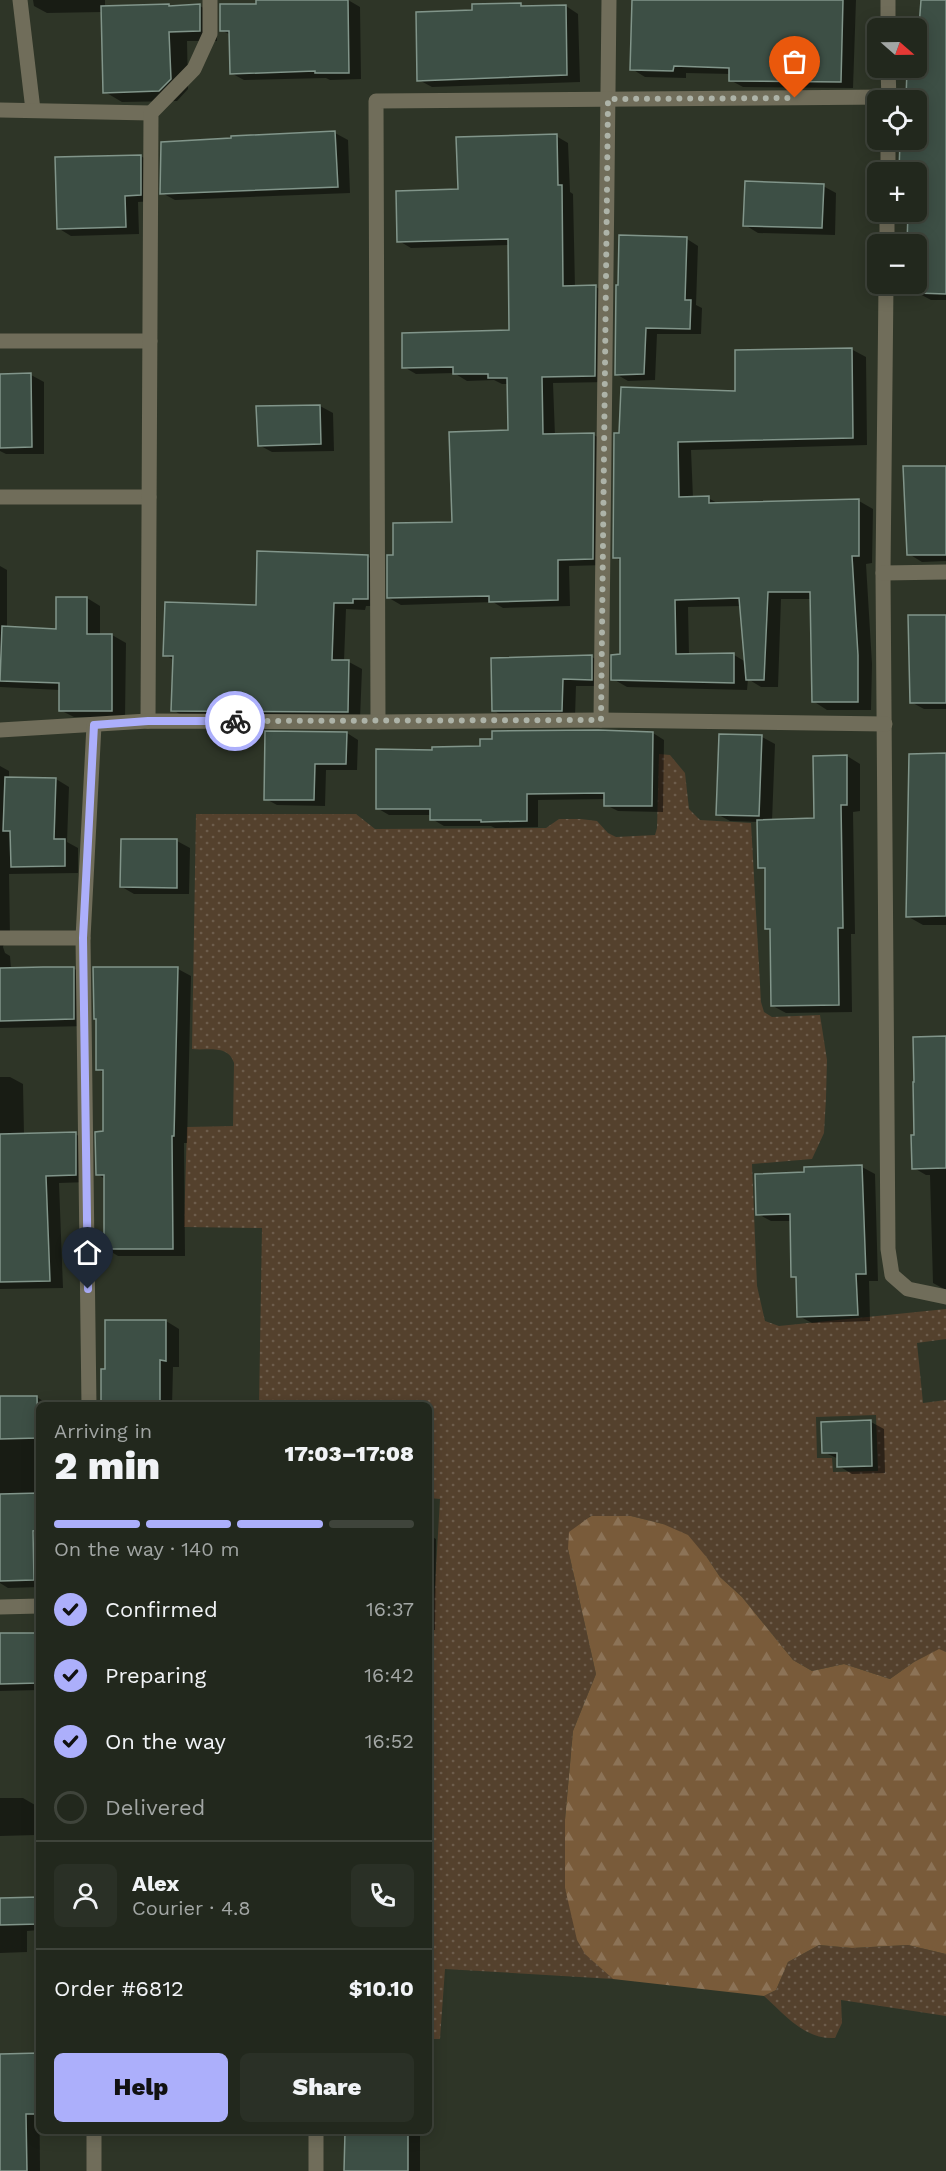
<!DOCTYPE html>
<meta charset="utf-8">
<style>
:root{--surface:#22281d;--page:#2a3026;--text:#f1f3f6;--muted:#a2a6a4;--line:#3f443b;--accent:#acaffb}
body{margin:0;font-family:"Work Sans",sans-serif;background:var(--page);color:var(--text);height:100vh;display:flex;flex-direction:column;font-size:22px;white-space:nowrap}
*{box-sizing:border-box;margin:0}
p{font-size:20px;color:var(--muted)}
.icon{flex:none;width:33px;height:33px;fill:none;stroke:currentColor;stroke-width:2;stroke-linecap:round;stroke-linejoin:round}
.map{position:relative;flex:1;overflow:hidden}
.panel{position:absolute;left:36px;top:1402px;width:396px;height:732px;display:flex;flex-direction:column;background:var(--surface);border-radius:9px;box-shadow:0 3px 15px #0003,0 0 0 2px var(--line)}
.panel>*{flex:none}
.needle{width:39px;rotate:110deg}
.fabs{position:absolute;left:867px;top:18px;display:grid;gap:12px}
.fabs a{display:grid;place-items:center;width:60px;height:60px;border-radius:9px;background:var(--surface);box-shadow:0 3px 15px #0003,0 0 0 2px var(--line);font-size:30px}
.pin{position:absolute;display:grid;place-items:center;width:51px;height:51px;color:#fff;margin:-62px -26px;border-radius:50% 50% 50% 0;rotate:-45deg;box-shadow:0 0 6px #0007}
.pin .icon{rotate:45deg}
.courier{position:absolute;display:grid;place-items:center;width:60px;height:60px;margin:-30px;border:4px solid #acaffb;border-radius:50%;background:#fff;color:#222;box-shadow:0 2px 8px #0007}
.headline em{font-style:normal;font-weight:800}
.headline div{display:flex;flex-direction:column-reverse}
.headline{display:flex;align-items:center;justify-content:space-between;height:102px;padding:0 18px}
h1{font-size:39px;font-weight:800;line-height:45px}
.bar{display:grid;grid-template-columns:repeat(4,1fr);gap:9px 6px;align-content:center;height:72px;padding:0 18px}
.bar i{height:8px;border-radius:4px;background:var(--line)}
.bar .on{background:var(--accent)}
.bar p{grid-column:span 4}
.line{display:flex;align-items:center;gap:15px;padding:0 18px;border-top:2px solid var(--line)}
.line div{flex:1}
.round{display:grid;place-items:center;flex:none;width:63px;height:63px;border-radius:9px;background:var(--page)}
ol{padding:0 18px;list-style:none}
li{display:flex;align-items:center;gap:18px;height:66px}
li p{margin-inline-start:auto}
li .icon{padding:6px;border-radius:50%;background:var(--accent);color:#111;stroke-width:4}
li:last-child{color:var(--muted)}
li i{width:33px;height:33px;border:3px solid var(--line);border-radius:50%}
.action{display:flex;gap:12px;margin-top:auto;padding:12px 18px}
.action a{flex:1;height:69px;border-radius:9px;background:var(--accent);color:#111;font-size:24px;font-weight:800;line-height:69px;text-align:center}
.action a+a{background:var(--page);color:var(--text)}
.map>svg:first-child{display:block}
.grass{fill:url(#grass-dots);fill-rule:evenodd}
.forest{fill:url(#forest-firs)}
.shadow{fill:#0007;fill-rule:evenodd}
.building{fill:#3d4f45;stroke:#81958a;stroke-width:1.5}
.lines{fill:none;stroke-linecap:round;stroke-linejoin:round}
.street{stroke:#706d5a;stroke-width:15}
.done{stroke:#adb3a8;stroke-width:6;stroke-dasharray:0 10.8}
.route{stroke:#acaffb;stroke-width:8}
</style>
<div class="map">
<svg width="946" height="2171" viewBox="0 0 946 2171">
<defs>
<pattern id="grass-dots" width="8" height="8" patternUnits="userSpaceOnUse" patternTransform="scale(1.5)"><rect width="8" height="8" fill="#54412d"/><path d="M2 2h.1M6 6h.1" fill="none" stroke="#6d5d4c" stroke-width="1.8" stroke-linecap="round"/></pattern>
<pattern id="forest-firs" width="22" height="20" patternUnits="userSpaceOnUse" patternTransform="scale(1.5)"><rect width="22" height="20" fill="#795b3a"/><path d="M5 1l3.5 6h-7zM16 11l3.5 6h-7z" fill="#8c7357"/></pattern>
</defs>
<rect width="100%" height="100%" fill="#2e3527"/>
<g class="grass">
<path d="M659 754 670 755 685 773 689 809 700 820 751 823 761 1002 764 1012 772 1017 820 1015 827 1060 826 1098 824 1133 812 1159 752 1164 757 1286 765 1321 779 1326 946 1309V1339L917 1343 923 1403 946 1400V1652L938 1650 914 1662 890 1679 844 1664 812 1671 793 1660 742 1597 720 1577 708 1559 663 1524 631 1516H590L568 1549 596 1674 573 1731 565 1819V1888L586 1954 613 1979 445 1969 440 2039H429V1654L431 1653 440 1499 429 1498V1406L259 1405 262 1228 184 1227 187 1127 233 1126 234 1063C228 1044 207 1051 192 1049L196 814H356L375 829 546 828 559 819H581L597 821 608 833 616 837 655 835 657 828ZM876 1415 878 1471 833 1472 832 1458H817L816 1417Z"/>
<path d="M819 1945 852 1948 908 1945 946 1954V2016L841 2000 842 2023 835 2038C805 2040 785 2015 764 1996L776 1990 788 1962Z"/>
</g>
<polygon class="forest" points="591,1516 631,1516 663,1524 688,1535 708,1559 720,1577 742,1597 793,1660 812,1671 844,1664 890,1679 914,1662 939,1649 946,1652 946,1954 908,1945 852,1948 819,1945 788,1962 776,1990 764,1996 613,1979 585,1954 577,1940 565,1888 565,1820 573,1731 596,1674 568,1549 569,1532"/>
<g class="shadow">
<polygon points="33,0 105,0 105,7 200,6 217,16 217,41 187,41 188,89 177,101 122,102 105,92 102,12 47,13 34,6"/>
<polygon points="258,0 348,0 360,7 361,79 330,80 326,78 244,80 231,73 231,35 221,30 258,5"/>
<polygon points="634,0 856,0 853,88 743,87 730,80 731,74 686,73 686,78 645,77 632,69"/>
<polygon points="922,0 946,0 946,300 931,300 918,293 920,254 916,252 916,244 909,244 910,212 916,212 916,172 901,172 902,149 908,149 908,140 916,140 916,100 909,100 909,68 916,68 916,46 921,46"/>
<polygon points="521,5 526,8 566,6 578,14 580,82 432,87 419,80 474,12"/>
<polygon points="335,133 348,140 350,193 175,200 162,193"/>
<polygon points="556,136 568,143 570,192 573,194 575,288 596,287 608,294 607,382 553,383 555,436 594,435 606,442 605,565 569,566 570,606 503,608 493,602 401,605 389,598 395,557 453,523 510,432 509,384 502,384 494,380 467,381 454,373 416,374 404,367 511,331 509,245 411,248 399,241 459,191"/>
<polygon points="141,156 153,164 153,201 138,202 139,234 71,236 58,228"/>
<polygon points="823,186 836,193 835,235 758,233 745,225"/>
<polygon points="687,239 698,246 696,305 702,308 701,334 657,334 655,380 628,381 616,374 619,286"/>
<path d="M851 349 866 357 867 445 691 450 693 498H708L719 504 859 501 873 509 872 563 866 564 872 664 871 710H827L813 701 812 599H781L778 687H761L748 679 747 690 627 687 613 679 621 656V561L614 557 615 435ZM742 606 746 662 734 655H689L688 607Z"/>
<polygon points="0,375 31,375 44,382 44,454 6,454 0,451"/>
<polygon points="320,406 333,413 334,451 272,452 259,445"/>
<polygon points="946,467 946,561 922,562 909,554"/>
<polygon points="367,556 380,564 380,606 366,606 365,610 346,609 344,661 349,662 362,669 360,719 186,718 173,710 174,660 165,655 257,606"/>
<polygon points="0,566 7,570 7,628 57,630 87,598 100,606 100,635 112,635 126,643 125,718 74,717 60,710 60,690 0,687"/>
<polygon points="946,616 946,709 924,709 911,702"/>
<polygon points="592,657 604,664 604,686 576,686 575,717 506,718 493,710"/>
<polygon points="347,733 358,740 357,770 326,770 325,806 277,805 266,799"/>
<polygon points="653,733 664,740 663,812 618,811 606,805 606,799 538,800 538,827 495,828 491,826 444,826 432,819 432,815 389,815 377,808 434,752"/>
<polygon points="762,737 775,744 772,821 815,820 847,756 860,764 860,811 853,812 855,934 851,934 852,1012 786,1013 773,1006 772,932 767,928 766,871 760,867 759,822 730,821 717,814"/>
<polygon points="946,755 946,925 923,925 907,916"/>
<polygon points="0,766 9,771 9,778 56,779 69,787 67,842 78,848 78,873 9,874 10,937 5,940 3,947 5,953 10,956 11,969 73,968 87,976 87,1026 0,1028"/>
<polygon points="122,841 177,841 190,848 189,894 134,894 122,887"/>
<polygon points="178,969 191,976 187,1143 184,1143 185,1256 118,1256 105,1248 105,1179 97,1174 104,1133 104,1073 97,1069"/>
<polygon points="946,1038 946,1290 933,1283 930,1175 926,1175 914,1168 915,1137"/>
<polygon points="0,1077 10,1077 23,1084 24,1135 75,1134 88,1141 89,1182 59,1183 63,1288 0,1289"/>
<polygon points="862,1167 875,1174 878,1281 869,1281 870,1321 812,1323 799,1316 798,1279 793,1276 792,1221 771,1221 758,1214 806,1174"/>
<polygon points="166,1321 179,1329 179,1367 173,1367 172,1406 102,1406 106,1370"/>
<polygon points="37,1397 50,1406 39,1406 39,1587 8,1588 0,1583 0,1398"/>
<polygon points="871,1422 884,1429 885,1473 852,1474 839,1466 839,1459 823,1452"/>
<polygon points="429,1535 436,1539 435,1630 429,1630"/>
<polygon points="39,1634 39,1690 0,1691 0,1635"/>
<polygon points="0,1798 23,1798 35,1805 36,1835 0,1836"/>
<polygon points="0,1899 39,1899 39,1930 27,1931 27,1952 0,1953"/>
<polygon points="39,2054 40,2171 0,2171 0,2055"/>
<polygon points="193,2132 226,2132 226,2136 199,2136"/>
<rect x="346" y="2132" width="74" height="39"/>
</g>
<g class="building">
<polygon points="256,0 348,0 349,73 315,73 315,71 230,74 229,31 220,31 220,4 256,4"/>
<polygon points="632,0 843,0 841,82 729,81 729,68 674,66 673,71 630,70"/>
<polygon points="921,0 946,0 946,294 917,293 918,249 916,249 916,244 907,244 908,212 916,212 916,172 899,172 900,140 916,140 916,100 906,100 907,68 916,68"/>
<polygon points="521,3 521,6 566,5 567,75 417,81 416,12 472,10 472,4"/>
<polygon points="169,4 169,6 200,4 200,31 169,32 171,79 159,91 103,93 101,6"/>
<polygon points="335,131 338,187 160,194 161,142 231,138 231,136"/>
<polygon points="557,134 558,185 562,185 563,286 596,285 595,376 542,377 543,434 594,433 593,559 558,560 558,600 489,602 489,596 387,598 387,555 393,555 393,523 452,522 449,432 508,430 507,378 488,378 488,374 453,374 453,367 402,368 402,333 509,330 508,239 397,242 396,191 458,189 456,137"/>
<polygon points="141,155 141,195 125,196 126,227 57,229 55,157"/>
<polygon points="745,181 824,184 822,228 743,226"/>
<polygon points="619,235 687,237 685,300 691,300 690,329 646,328 644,374 615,375 616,285 618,285"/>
<polygon points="852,348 853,438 678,442 679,497 709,496 709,503 859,499 859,556 852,556 858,655 858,702 812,702 810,592 768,592 764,680 746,680 739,598 675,600 676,654 734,653 734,683 611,680 611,655 620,654 620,558 613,558 614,433 619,433 621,387 735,391 735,350"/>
<polygon points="31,373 32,447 0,448 0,374"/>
<polygon points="320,405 321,444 258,446 256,406"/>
<polygon points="903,466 946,466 946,555 907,555"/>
<polygon points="257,551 368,555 368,599 353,599 353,603 334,603 332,660 349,660 348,712 171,711 173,656 163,656 165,602 256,605"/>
<polygon points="56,597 87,597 87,634 112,634 112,711 59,711 59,683 0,681 2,626 56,629"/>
<polygon points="908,615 946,615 946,703 910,703"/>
<polygon points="592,655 592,680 563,679 562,711 492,711 491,658"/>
<polygon points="598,730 653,732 652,806 604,806 604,793 527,794 527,821 481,822 481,820 430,820 430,809 376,809 376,749 432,750 432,747 480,746 480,739 492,739 492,731"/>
<polygon points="265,731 347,732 346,764 315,764 314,800 264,800"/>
<polygon points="719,734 762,735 759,816 716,815"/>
<polygon points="946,753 946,916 906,917 909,754"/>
<polygon points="847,755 847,805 841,805 843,928 838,928 839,1005 771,1006 770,929 765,929 765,868 758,868 757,820 814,818 813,756"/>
<polygon points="5,777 56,778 54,839 65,839 65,866 11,867 10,831 3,831"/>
<polygon points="121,839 177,839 177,888 120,887"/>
<polygon points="43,967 74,967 74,1019 0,1021 0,968"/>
<polygon points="93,967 178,967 174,1136 172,1136 173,1249 104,1249 104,1175 96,1175 95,1132 103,1131 103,1070 96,1070 96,1019 94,1019"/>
<polygon points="946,1036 946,1168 912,1169 911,1135 914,1135 913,1082 914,1082 913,1037"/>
<polygon points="76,1132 76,1175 46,1176 50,1281 0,1282 0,1134"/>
<polygon points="862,1165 866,1274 856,1274 858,1315 797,1317 796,1277 791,1277 790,1214 756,1215 755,1174 804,1172 804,1167"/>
<polygon points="105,1320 166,1320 166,1361 160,1360 160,1406 101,1406 101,1369 105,1369"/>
<polygon points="0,1396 37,1396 38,1438 0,1439"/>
<polygon points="871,1420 872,1466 837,1467 837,1453 822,1453 821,1422"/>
<polygon points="39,1493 39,1530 33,1531 34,1580 0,1581 0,1494"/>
<polygon points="0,1633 39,1633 39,1683 0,1684"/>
<polygon points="39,1897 39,1924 0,1925 0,1898"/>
<polygon points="39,2053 39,2114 26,2114 27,2171 0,2171 0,2054"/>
<polygon points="345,2132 408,2132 408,2171 344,2171"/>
</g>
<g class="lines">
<g class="street">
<polyline points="20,0 33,110"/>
<polyline points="888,0 888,28"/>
<polyline points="888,68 889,100"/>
<polyline points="0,110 151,113"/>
<polyline points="888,172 888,140"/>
<polyline points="887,244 887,212"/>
<polyline points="886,284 883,573 888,1249 892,1275 908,1289 946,1297"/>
<polyline points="0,341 150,341"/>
<polyline points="0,497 149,497"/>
<polyline points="883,573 946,572"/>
<polyline points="601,720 609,0"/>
<polyline points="148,721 151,113 194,69 210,34 210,0"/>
<polyline points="378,722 376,101 889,97"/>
<polyline points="0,730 148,721 378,722 601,720 885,724"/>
<polyline points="0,938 83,938"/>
<polyline points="89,1406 83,938 94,725"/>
<polyline points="0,1607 39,1606"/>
<polyline points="94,2132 94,2171"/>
<polyline points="316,2171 316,2132"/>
</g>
</g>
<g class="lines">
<polyline class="done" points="235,721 601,720 608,99 795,98"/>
<polyline class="route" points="88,1289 83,938 94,725 148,721 235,721"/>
</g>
</svg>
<div class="fabs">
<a><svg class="needle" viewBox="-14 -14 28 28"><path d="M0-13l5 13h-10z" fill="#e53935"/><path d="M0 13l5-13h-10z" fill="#a2a6a4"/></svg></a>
<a><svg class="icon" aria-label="locate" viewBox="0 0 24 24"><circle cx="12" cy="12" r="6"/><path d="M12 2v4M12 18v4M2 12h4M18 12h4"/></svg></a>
<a>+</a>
<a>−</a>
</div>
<div class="pin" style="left:795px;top:98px;background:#ea580c"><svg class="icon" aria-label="bag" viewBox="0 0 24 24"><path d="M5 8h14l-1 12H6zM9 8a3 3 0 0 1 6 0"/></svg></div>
<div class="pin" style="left:88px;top:1289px;background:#1f2937"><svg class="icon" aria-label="home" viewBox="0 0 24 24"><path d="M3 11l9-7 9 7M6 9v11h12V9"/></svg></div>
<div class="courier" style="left:235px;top:721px"><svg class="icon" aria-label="bike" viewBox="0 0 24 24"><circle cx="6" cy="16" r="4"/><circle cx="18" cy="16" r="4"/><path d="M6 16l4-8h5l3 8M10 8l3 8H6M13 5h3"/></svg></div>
<section class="panel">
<div class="headline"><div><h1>2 min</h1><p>Arriving in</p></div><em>17:03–17:08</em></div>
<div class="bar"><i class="on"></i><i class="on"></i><i class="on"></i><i></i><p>On the way · 140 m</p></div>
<ol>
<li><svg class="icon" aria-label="check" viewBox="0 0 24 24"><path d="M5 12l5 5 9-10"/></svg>Confirmed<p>16:37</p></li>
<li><svg class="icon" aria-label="check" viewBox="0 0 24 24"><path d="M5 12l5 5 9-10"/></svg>Preparing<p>16:42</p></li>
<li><svg class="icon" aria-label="check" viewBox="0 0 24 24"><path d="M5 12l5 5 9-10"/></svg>On the way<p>16:52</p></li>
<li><i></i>Delivered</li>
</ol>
<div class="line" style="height:108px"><a class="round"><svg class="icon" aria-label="person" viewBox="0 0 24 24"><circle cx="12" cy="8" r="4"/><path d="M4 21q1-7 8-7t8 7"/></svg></a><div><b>Alex</b><p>Courier · 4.8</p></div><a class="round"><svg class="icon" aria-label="phone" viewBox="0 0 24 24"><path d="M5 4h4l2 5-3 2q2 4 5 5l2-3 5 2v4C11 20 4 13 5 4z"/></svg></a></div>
<div class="line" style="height:78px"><div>Order #6812</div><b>$10.10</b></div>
<div class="action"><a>Help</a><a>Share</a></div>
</section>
</div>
